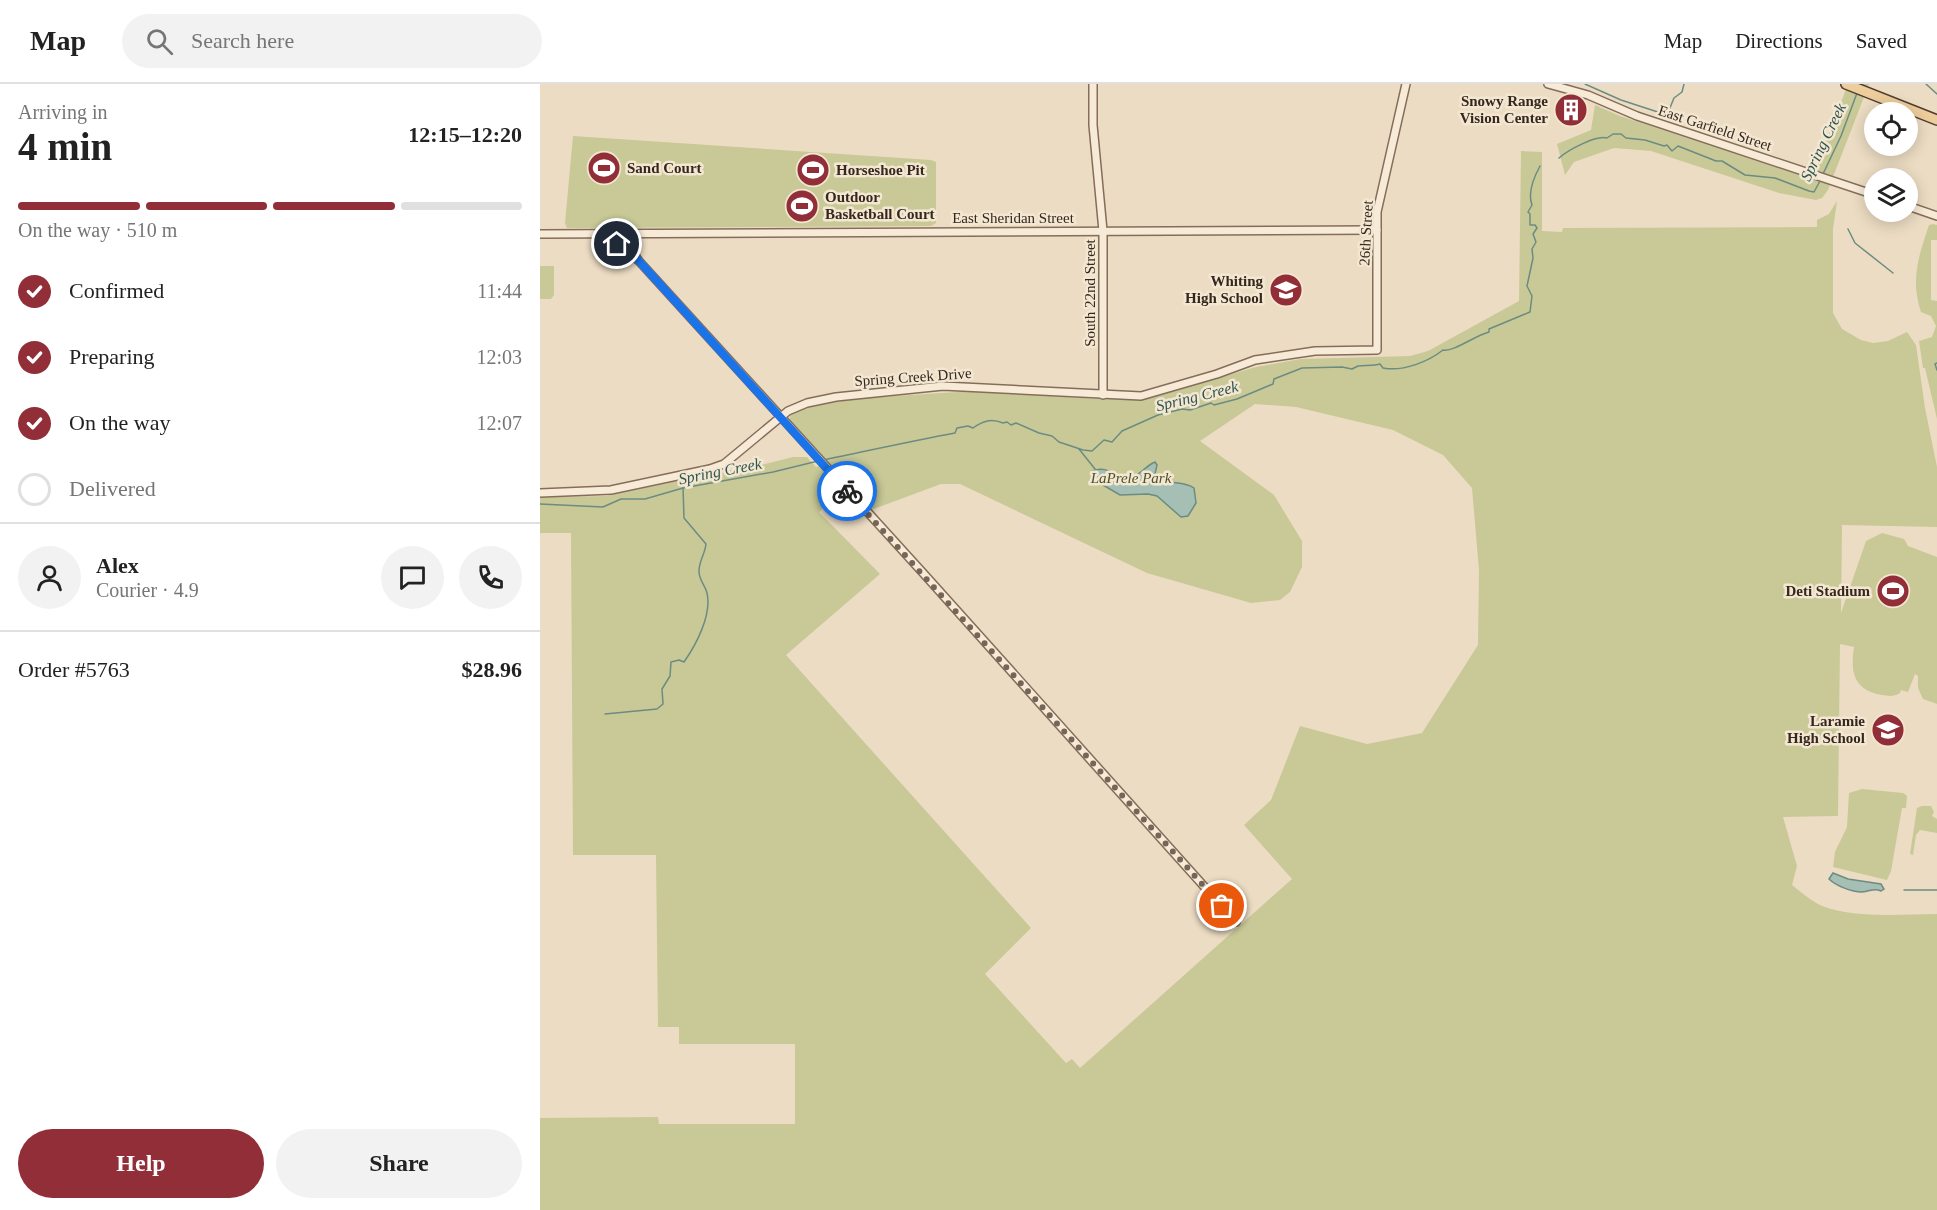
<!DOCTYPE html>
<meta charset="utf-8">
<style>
:root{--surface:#fff;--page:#f2f2f2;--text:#222;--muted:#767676;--line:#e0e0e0;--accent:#912e37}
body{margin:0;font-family:"Times New Roman",serif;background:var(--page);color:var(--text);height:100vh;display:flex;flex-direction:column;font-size:22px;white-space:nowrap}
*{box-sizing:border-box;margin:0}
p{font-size:20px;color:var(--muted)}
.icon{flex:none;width:33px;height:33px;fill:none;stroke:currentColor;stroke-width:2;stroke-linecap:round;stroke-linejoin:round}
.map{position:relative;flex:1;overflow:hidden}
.details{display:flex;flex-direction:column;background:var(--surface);width:540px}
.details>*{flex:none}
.controls{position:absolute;left:1324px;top:18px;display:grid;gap:12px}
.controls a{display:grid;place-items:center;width:54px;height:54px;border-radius:50%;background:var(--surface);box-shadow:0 3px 15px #0003;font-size:30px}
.pin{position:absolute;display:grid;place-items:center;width:51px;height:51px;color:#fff;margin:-26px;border:3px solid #fff;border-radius:50%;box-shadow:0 2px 6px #0007}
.courier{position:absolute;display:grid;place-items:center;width:60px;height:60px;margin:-30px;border:4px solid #1a73e8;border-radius:50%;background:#fff;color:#222;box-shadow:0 2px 8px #0007}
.headline em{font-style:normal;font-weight:800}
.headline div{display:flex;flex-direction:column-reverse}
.headline{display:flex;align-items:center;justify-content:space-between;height:102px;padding:0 18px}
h1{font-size:39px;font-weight:800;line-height:45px}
.bar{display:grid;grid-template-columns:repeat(4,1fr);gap:9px 6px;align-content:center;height:72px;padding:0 18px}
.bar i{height:8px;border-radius:4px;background:var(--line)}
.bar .active{background:var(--accent)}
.bar p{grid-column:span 4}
.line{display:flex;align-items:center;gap:15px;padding:0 18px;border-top:2px solid var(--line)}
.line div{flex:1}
.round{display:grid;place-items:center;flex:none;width:63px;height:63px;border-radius:32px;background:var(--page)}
ol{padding:0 18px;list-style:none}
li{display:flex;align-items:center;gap:18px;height:66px}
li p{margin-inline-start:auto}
li .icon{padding:6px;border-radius:50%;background:var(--accent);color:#fff;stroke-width:4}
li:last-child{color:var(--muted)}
li i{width:33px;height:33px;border:3px solid var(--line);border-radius:50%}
.cta{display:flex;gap:12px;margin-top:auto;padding:12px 18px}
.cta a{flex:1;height:69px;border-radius:36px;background:var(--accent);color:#fff;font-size:24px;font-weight:800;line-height:69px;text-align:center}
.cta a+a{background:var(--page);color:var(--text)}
header{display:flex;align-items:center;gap:36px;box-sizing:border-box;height:84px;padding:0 30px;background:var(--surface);border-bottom:2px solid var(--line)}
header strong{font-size:28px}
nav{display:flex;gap:33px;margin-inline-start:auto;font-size:21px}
.search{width:420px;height:54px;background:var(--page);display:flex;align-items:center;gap:15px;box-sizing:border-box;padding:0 21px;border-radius:33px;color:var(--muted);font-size:22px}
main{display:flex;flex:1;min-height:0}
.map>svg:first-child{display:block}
.green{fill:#c8c997;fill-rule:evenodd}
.water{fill:#a5bfb5;stroke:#6c8c82;stroke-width:1.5}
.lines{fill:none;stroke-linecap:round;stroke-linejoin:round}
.stream{stroke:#6c8c82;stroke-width:1.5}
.tertiary-casing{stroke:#856d5b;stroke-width:10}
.primary-casing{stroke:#533c2f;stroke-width:12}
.tertiary{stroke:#f7ead6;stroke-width:7}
.primary{stroke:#edcd9c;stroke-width:9}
.done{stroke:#766658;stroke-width:6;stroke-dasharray:0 10.8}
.route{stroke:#1a73e8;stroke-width:8}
.labels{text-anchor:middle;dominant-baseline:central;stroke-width:5;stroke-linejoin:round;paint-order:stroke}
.poi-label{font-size:15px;font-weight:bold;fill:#36271e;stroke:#f4e7d2;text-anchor:end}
.street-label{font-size:15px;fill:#36271e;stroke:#f4e7d2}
.park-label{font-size:15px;font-style:italic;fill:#4a5126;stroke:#f4e7d2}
.water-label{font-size:16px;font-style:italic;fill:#2e554f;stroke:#f4e7d2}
</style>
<header>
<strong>Map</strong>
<div class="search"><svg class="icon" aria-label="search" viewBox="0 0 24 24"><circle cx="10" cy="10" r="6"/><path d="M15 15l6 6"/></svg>Search here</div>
<nav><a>Map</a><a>Directions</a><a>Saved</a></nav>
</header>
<main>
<section class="details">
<div class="headline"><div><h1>4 min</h1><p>Arriving in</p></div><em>12:15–12:20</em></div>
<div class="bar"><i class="active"></i><i class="active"></i><i class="active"></i><i></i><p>On the way · 510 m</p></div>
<ol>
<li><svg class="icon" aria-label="check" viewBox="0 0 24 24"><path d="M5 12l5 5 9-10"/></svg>Confirmed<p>11:44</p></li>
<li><svg class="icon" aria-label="check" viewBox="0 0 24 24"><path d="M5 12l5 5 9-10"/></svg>Preparing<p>12:03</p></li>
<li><svg class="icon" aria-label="check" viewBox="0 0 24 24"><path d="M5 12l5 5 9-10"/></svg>On the way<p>12:07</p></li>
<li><i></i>Delivered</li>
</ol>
<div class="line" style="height:108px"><a class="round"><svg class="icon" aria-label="person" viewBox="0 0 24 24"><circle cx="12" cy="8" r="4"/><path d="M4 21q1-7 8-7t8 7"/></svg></a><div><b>Alex</b><p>Courier · 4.9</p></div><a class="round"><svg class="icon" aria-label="chat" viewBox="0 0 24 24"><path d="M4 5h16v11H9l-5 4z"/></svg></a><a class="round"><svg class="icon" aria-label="phone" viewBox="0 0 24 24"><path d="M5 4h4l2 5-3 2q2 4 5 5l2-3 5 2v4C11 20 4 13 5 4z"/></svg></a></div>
<div class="line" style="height:78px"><div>Order #5763</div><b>$28.96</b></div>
<div class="cta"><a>Help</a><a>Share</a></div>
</section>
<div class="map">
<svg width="1397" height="1126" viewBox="0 0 1397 1126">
<rect width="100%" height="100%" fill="#ecdcc3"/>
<g class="green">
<polygon points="1308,0 1329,0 1288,106 1282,114 1276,116 1239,109 1111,67 1074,64 1034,78 1025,91 1017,60 1051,46 1055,21 1080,32 1272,95"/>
<polygon points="33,52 391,76 396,78 396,139 391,142 27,144 25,139"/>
<path d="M981 67 1002 68V147L1022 148 1023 144 1277 143V136L1289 130 1297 117 1293 145V229L1302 245 1321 256 1333 259 1348 257 1367 248 1376 261 1385 324 1397 383V443L1302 441 1301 529 1326 457 1342 449 1364 455 1368 462 1397 473V620L1383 615 1378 604V592L1375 590 1368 608 1361 606 1360 609C1353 613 1349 612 1342 611 1314 606 1310 589 1314 563L1300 560 1298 732 1243 733 1257 782 1252 801C1261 808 1271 817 1282 822 1317 835 1360 830 1397 830V1126H0V1034L118 1033 119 1040H255V960H139V943H118L116 771H33L31 449H0V413L66 412 191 386 197 387 253 373H267L276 383 287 379 249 337 251 329 255 327 306 315 433 307 557 315 610 314 716 283 761 275 870 272 888 267 979 217ZM715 320 756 323 853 346 903 371 932 404 939 486 938 561 882 649 827 660 760 642 731 716 704 741 752 795 540 984 532 975 526 979 445 890 491 844 246 571 340 490 279 428 308 402 331 426 401 400H420L607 489 711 519 740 516 750 508 762 483V457L734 411 660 357Z"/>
<path d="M1393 140 1397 141V156H1391V216L1397 217V335L1385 284H1383L1379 257 1392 253 1396 242 1391 232 1381 228C1370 196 1379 171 1389 141Z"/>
<polygon points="0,182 14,182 14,211 11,215 0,215"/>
<polygon points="1322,705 1363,709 1367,712 1366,724 1362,724 1351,787 1347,796 1293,783 1295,768 1307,743 1309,709"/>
<polygon points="1382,722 1391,722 1394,728 1392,732 1397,735 1397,749 1380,746 1376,751 1373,771 1370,770 1377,724"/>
</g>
<g class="water">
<path d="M615 378 617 381 615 390C626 403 641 395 654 404L656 419 648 432 641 433 617 412 608 410 580 411 551 394 552 387C570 380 578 397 594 392 602 389 607 381 615 378Z"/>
<path d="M1293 789 1308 795 1341 800 1344 805 1341 807C1333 803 1330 808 1322 808 1312 808 1296 802 1289 795Z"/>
</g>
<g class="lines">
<g class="stream">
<polyline points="1045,0 1081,16 1127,31 1134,14 1142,8 1144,0"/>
<polyline points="1386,0 1397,10"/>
<path d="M1019 74C1028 66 1056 51 1067 54L1073 50H1081L1086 54 1105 56 1124 62 1127 61 1132 67 1138 62 1176 77H1182L1205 91 1235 94 1269 107 1274 108 1280 97"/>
<polyline points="1283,90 1301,52 1317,9"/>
<polyline points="1308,145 1315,159 1353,189"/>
<polyline points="1397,279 1395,280 1397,286"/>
<polyline points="539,365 555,385"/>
<path d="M283 376C327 367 372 357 415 349L417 344 428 342 433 344C443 337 451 334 463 339L467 338 471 341 476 339 499 349 512 352 519 358 543 366 552 367 564 356 572 358 582 347 618 331 642 325 650 326 671 319 674 321 697 315 733 300 734 295 762 284 802 283 812 285 818 282C824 281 834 282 840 280L843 284C864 288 889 277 903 266 914 268 934 252 949 248V245L990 228 992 212 987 202 993 174 992 165 996 158 993 150 997 144 995 141H990V130L988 128 992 121C987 108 994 93 1000 82"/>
<polyline points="0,420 63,423 81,415 105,415 143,404 233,388 278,377"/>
<path d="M65 630 117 625 123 620 122 605 130 592 131 578 139 576 144 578C156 561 172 531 167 509 165 500 159 497 159 487 159 477 165 470 166 460L144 434 143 404"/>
<polyline points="1364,806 1397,806"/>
</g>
<defs>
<g id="tertiary">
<polyline points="553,0 553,41 563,147 563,311"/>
<polyline points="1008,0 1048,11 1097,32 1335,111"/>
<polyline points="1368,122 1397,132"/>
<polyline points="71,149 88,170 98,176"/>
<polyline points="90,149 92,166 98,176 384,490 696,838"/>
<polyline points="0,150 837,146"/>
<polyline points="0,409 71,406 170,385 184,380 248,327 267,319 296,313 403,302 601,312 677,290 715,276 775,267 837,266 837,128 866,0"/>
</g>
<polyline id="primary" points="1306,0 1397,36"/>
</defs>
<use href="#tertiary" class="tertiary-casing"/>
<use href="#primary" class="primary-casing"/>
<use href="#tertiary" class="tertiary"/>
<use href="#primary" class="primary"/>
</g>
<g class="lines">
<polyline class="done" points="307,407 682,822"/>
<polyline class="route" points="77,160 71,149 90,149 92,166 98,176 307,407"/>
</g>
<defs>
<symbol id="building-disc" viewBox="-11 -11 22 22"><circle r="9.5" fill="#912e37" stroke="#f4e7d2"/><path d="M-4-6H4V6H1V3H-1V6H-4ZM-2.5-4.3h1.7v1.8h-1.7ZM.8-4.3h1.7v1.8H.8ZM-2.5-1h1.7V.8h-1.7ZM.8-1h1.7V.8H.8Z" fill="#fff"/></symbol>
<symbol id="stadium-disc" viewBox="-11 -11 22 22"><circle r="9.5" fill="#912e37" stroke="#f4e7d2"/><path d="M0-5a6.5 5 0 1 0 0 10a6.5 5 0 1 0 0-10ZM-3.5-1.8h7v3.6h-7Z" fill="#fff"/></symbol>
<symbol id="school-disc" viewBox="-11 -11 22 22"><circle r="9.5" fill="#912e37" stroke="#f4e7d2"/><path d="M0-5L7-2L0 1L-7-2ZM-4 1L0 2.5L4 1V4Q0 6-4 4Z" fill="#fff"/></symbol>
</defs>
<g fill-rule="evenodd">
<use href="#building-disc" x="1012" y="7" width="38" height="38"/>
<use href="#stadium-disc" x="45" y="65" width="38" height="38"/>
<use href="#stadium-disc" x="254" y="67" width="38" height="38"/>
<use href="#stadium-disc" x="243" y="103" width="38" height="38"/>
<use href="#school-disc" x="727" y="187" width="38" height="38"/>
<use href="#stadium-disc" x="1334" y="488" width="38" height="38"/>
<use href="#school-disc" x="1329" y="627" width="38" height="38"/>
</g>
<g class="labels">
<g class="poi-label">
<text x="1008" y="17">Snowy Range<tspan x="1008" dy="17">Vision Center</tspan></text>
<text x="87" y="84" text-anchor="start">Sand Court</text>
<text x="296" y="86" text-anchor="start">Horseshoe Pit</text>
<text x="285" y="113" text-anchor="start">Outdoor<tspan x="285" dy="17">Basketball Court</tspan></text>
<text x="723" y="197">Whiting<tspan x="723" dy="17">High School</tspan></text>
<text x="1330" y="507">Deti Stadium</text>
<text x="1325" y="637">Laramie<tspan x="1325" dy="17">High School</tspan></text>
</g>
<g class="street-label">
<text transform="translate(1175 44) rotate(18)">East Garfield Street</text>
<text x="473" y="134">East Sheridan Street</text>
<text transform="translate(826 149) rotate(-87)">26th Street</text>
<text transform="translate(550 209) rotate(-90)">South 22nd Street</text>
<text transform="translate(373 293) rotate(-4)">Spring Creek Drive</text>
</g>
<g class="park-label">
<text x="591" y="394">LaPrele Park</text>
</g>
<g class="water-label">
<text transform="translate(1283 58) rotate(-64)">Spring Creek</text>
<text transform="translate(657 312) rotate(-14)">Spring Creek</text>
<text transform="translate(180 387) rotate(-11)">Spring Creek</text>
</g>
</g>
</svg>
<div class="controls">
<a><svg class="icon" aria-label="locate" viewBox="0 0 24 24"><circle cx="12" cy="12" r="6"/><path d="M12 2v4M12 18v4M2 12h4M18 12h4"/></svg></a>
<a><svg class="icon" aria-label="layers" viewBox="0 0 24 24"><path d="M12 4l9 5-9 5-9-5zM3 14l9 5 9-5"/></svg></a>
</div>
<div class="pin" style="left:682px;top:822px;background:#ea580c"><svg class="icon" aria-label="bag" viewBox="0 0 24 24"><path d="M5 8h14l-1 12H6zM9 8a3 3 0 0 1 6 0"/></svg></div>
<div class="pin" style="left:77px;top:160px;background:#1f2937"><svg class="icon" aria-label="home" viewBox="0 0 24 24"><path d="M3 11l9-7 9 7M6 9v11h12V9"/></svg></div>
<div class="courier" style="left:307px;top:407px"><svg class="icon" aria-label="bike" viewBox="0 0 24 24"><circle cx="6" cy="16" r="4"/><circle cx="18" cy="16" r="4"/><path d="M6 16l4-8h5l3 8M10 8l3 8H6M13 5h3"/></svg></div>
</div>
</main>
